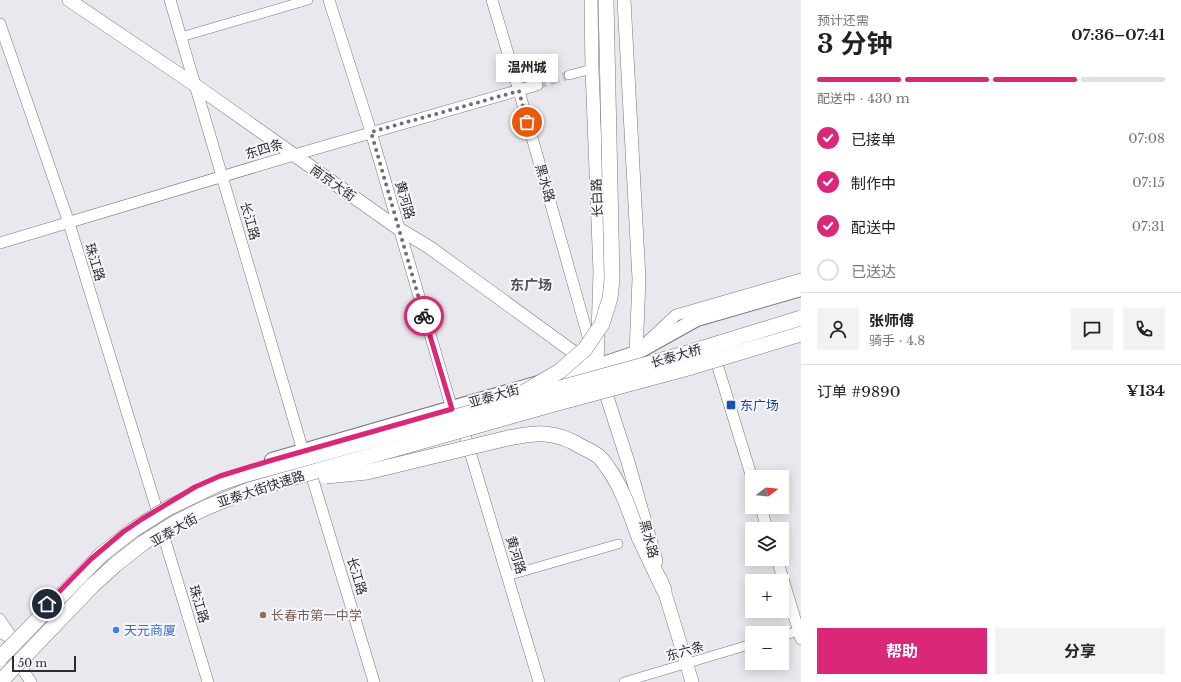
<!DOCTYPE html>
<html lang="zh">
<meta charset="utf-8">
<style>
:root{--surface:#fff;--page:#f2f2f2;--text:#222;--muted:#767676;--line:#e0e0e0;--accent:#db2777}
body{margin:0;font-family:"Libre Baskerville","Noto Sans SC",serif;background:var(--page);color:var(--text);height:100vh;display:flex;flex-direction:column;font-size:15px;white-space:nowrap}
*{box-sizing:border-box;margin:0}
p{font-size:13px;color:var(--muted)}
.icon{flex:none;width:22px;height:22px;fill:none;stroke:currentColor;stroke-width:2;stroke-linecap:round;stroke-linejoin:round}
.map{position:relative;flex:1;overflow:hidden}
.panel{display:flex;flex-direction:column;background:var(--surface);width:380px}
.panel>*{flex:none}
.needle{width:26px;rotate:74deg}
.controls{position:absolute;left:745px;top:470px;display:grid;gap:8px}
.controls a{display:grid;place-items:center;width:44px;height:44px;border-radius:0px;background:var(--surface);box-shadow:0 2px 10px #0003;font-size:20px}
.scale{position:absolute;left:12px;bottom:10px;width:64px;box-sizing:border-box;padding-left:4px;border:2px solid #2d2d2f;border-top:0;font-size:11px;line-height:14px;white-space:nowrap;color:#2d2d2f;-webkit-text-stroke:3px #f6f6fb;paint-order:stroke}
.pin{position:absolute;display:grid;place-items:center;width:34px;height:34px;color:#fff;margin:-17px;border:2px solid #fff;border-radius:50%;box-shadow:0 1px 4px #0007}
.courier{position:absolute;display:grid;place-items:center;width:40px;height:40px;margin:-20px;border:3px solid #db2777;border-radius:50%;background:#fff;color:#222;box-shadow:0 1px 5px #0007}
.bubble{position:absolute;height:28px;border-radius:0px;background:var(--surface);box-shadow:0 2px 10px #0003;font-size:13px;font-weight:700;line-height:28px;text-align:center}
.head em{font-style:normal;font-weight:700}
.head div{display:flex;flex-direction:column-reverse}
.head{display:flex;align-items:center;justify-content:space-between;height:68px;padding:0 16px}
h1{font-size:26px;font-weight:700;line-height:30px}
.bar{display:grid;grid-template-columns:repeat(4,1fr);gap:6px 4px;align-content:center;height:48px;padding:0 16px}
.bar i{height:5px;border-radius:3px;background:var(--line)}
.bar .on{background:var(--accent)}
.bar p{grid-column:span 4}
.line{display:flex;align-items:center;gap:10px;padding:0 16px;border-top:1px solid var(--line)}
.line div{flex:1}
.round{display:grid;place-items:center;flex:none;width:42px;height:42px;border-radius:0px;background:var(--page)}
ol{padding:0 16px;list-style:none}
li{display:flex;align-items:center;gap:12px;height:44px}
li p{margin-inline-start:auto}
li .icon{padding:4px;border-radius:50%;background:var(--accent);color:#fff;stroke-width:4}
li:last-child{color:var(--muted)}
li i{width:22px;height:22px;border:2px solid var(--line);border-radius:50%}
.button{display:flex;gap:8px;margin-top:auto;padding:8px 16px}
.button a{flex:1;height:46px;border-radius:0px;background:var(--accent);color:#fff;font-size:16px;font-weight:700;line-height:46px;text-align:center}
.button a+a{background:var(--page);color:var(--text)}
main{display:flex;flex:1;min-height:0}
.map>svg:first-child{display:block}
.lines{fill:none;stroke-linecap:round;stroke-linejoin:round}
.minor-tunnel{stroke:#c3c3c8;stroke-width:9;stroke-dasharray:9 4.5;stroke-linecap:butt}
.minor-casing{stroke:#78777c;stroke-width:10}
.tertiary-casing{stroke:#78777c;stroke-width:12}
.secondary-casing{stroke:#78777c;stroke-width:14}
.primary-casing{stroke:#78777c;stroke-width:16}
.trunk-casing{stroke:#78777c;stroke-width:16}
.minor{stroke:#fff;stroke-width:9}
.tertiary{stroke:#fff;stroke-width:11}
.secondary{stroke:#fff;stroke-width:13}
.primary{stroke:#fff;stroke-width:14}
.trunk{stroke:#fff;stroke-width:15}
.trunk-bridge-casing{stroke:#78777c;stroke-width:16;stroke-linecap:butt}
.trunk-bridge{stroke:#fff;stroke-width:15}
.done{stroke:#6f6e72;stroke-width:4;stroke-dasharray:0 7.2}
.route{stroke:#db2777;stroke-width:5}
.transit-dot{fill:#1a4fb4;stroke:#f6f6fb;stroke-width:1.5}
.education-dot{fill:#8d6e63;stroke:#f6f6fb;stroke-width:1.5}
.shop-dot{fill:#3f7fe0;stroke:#f6f6fb;stroke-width:1.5}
.labels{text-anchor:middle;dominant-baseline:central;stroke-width:4;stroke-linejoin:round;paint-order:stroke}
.street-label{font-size:13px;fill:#2d2d2f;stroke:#f6f6fb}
.transit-label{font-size:13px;fill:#164399;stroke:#f6f6fb;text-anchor:start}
.education-label{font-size:13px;fill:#785e54;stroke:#f6f6fb;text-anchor:start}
.shop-label{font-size:13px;fill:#366cbe;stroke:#f6f6fb;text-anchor:start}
.neighbourhood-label{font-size:14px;font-weight:bold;fill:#515055;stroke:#f6f6fb}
</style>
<main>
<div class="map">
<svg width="801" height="682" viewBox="0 0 801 682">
<rect width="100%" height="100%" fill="#e9e8ee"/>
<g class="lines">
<polyline class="minor-tunnel" points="537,85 569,75"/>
<defs>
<g id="minor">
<polyline points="181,37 308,0"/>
<polyline points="569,75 592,69"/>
<polyline points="507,576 618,544"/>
<polyline points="0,618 13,637"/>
<polyline points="782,636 799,631"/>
<polyline points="624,682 752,644"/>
</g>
<g id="tertiary">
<polyline points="170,0 303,451"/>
<polyline points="329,0 371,132 452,409"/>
<polyline points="492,0 519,91 591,347"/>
<polyline points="0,24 69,223 157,510"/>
<polyline points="0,243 294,155 537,85"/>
<polyline points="646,343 676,315 801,279"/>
<polyline points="717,364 752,478"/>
<polyline points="465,435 539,682"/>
<polyline points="312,477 374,682"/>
<polyline points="761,507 767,529"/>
<polyline points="163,534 208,682"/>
<polyline points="777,559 801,639"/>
<polyline points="21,667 31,682"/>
</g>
<g id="secondary">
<polyline points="69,0 195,85 399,229 429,247 572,351 597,366"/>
<polyline points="591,0 592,69 600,272 597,366 628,462 656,561"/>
<polyline points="624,0 639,279 636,353"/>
<polyline points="661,580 692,682"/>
<polyline points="0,631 13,638 17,651"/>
</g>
<polyline id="primary" points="272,460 597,366 636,353 697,319 801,289"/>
<polyline id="trunk" points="639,537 664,590"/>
</defs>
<use href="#minor" class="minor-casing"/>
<use href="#tertiary" class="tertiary-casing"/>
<use href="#secondary" class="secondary-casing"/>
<use href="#primary" class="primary-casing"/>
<use href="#trunk" class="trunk-casing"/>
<use href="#minor" class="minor"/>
<use href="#tertiary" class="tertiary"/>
<use href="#secondary" class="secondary"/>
<use href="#primary" class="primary"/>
<use href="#trunk" class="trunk"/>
<defs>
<g id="trunk-bridge">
<polyline points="524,392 560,371 585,349 602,324 610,298 612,279 606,0"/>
<path d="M326 476 367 472 508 438C520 436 533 433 545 434 558 435 571 440 582 447 588 450 593 452 598 456 602 459 605 464 608 468 623 489 630 513 639 537"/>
<polyline points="0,658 102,554 133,530 168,508 218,484 244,475 684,354 801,318"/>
<polyline points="0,682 92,586 115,565 143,543 175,523 205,508 249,490 554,404 688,368 801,334"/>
</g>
</defs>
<use href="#trunk-bridge" class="trunk-bridge-casing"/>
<use href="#trunk-bridge" class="trunk-bridge"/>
</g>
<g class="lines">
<polyline class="done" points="424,316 371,132 519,91 527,122"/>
<polyline class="route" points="47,604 91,559 123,532 142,519 195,487 220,476 269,461 452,409 424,316"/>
</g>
<rect class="transit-dot" x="726" y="400" width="10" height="10" rx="2"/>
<circle class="education-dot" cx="263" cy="615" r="4"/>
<circle class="shop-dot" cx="116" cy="630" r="4"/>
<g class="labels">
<g class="street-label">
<text transform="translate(264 149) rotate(-17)">东四条</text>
<text transform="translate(333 183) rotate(35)">南京大街</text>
<text transform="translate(545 183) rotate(74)">黑水路</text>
<text transform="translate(597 198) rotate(-92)">长白路</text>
<text transform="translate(405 200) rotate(74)">黄河路</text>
<text transform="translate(250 221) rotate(74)">长江路</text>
<text transform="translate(95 262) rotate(73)">珠江路</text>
<text transform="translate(676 356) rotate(-16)">长泰大桥</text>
<text transform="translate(494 396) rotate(-16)">亚泰大街</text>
<text transform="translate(261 489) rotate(-18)">亚泰大街快速路</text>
<text transform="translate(174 530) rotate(-30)">亚泰大街</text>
<text transform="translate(649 539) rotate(75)">黑水路</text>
<text transform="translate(516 555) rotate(73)">黄河路</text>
<text transform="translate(357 576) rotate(73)">长江路</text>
<text transform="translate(199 604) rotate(73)">珠江路</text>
<text transform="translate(685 651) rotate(-16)">东六条</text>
</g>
<g class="transit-label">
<text x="740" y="405">东广场</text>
</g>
<g class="education-label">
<text x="271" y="615">长春市第一中学</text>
</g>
<g class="shop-label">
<text x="124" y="630">天元商厦</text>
</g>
<g class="neighbourhood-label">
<text x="531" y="285">东广场</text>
</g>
</g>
</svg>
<div class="controls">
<a><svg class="needle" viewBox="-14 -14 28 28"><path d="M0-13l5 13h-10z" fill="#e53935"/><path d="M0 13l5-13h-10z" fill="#767676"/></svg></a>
<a><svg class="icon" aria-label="layers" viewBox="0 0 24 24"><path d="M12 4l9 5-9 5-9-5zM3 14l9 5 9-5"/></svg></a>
<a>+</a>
<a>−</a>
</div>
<div class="scale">50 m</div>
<div class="pin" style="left:527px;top:122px;background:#ea580c"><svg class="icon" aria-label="bag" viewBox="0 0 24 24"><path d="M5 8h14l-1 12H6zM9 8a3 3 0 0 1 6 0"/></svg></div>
<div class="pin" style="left:47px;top:604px;background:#1f2937"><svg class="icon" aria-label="home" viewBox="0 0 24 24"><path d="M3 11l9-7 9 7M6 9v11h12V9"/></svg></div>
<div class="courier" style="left:424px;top:316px"><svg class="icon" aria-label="bike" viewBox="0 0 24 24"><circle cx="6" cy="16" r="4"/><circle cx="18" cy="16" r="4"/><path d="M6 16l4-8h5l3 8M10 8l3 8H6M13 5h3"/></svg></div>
<div class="bubble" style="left:496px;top:54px;width:62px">温州城</div>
</div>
<section class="panel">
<div class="head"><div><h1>3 分钟</h1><p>预计还需</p></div><em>07:36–07:41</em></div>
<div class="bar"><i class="on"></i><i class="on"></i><i class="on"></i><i></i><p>配送中 · 430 m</p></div>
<ol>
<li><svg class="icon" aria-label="check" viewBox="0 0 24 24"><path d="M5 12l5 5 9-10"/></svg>已接单<p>07:08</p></li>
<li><svg class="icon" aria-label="check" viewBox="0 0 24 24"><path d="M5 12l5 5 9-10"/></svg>制作中<p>07:15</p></li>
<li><svg class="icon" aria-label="check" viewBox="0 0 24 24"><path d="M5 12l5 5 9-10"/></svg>配送中<p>07:31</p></li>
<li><i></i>已送达</li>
</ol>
<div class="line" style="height:72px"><a class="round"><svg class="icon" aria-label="person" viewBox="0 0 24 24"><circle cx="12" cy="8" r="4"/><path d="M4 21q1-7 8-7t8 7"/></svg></a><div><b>张师傅</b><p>骑手 · 4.8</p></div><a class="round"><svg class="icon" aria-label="chat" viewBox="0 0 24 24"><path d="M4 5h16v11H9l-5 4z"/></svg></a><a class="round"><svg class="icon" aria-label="phone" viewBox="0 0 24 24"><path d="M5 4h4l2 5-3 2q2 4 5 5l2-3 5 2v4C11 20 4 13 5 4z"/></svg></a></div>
<div class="line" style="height:52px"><div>订单 #9890</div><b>¥134</b></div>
<div class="button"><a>帮助</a><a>分享</a></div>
</section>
</main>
